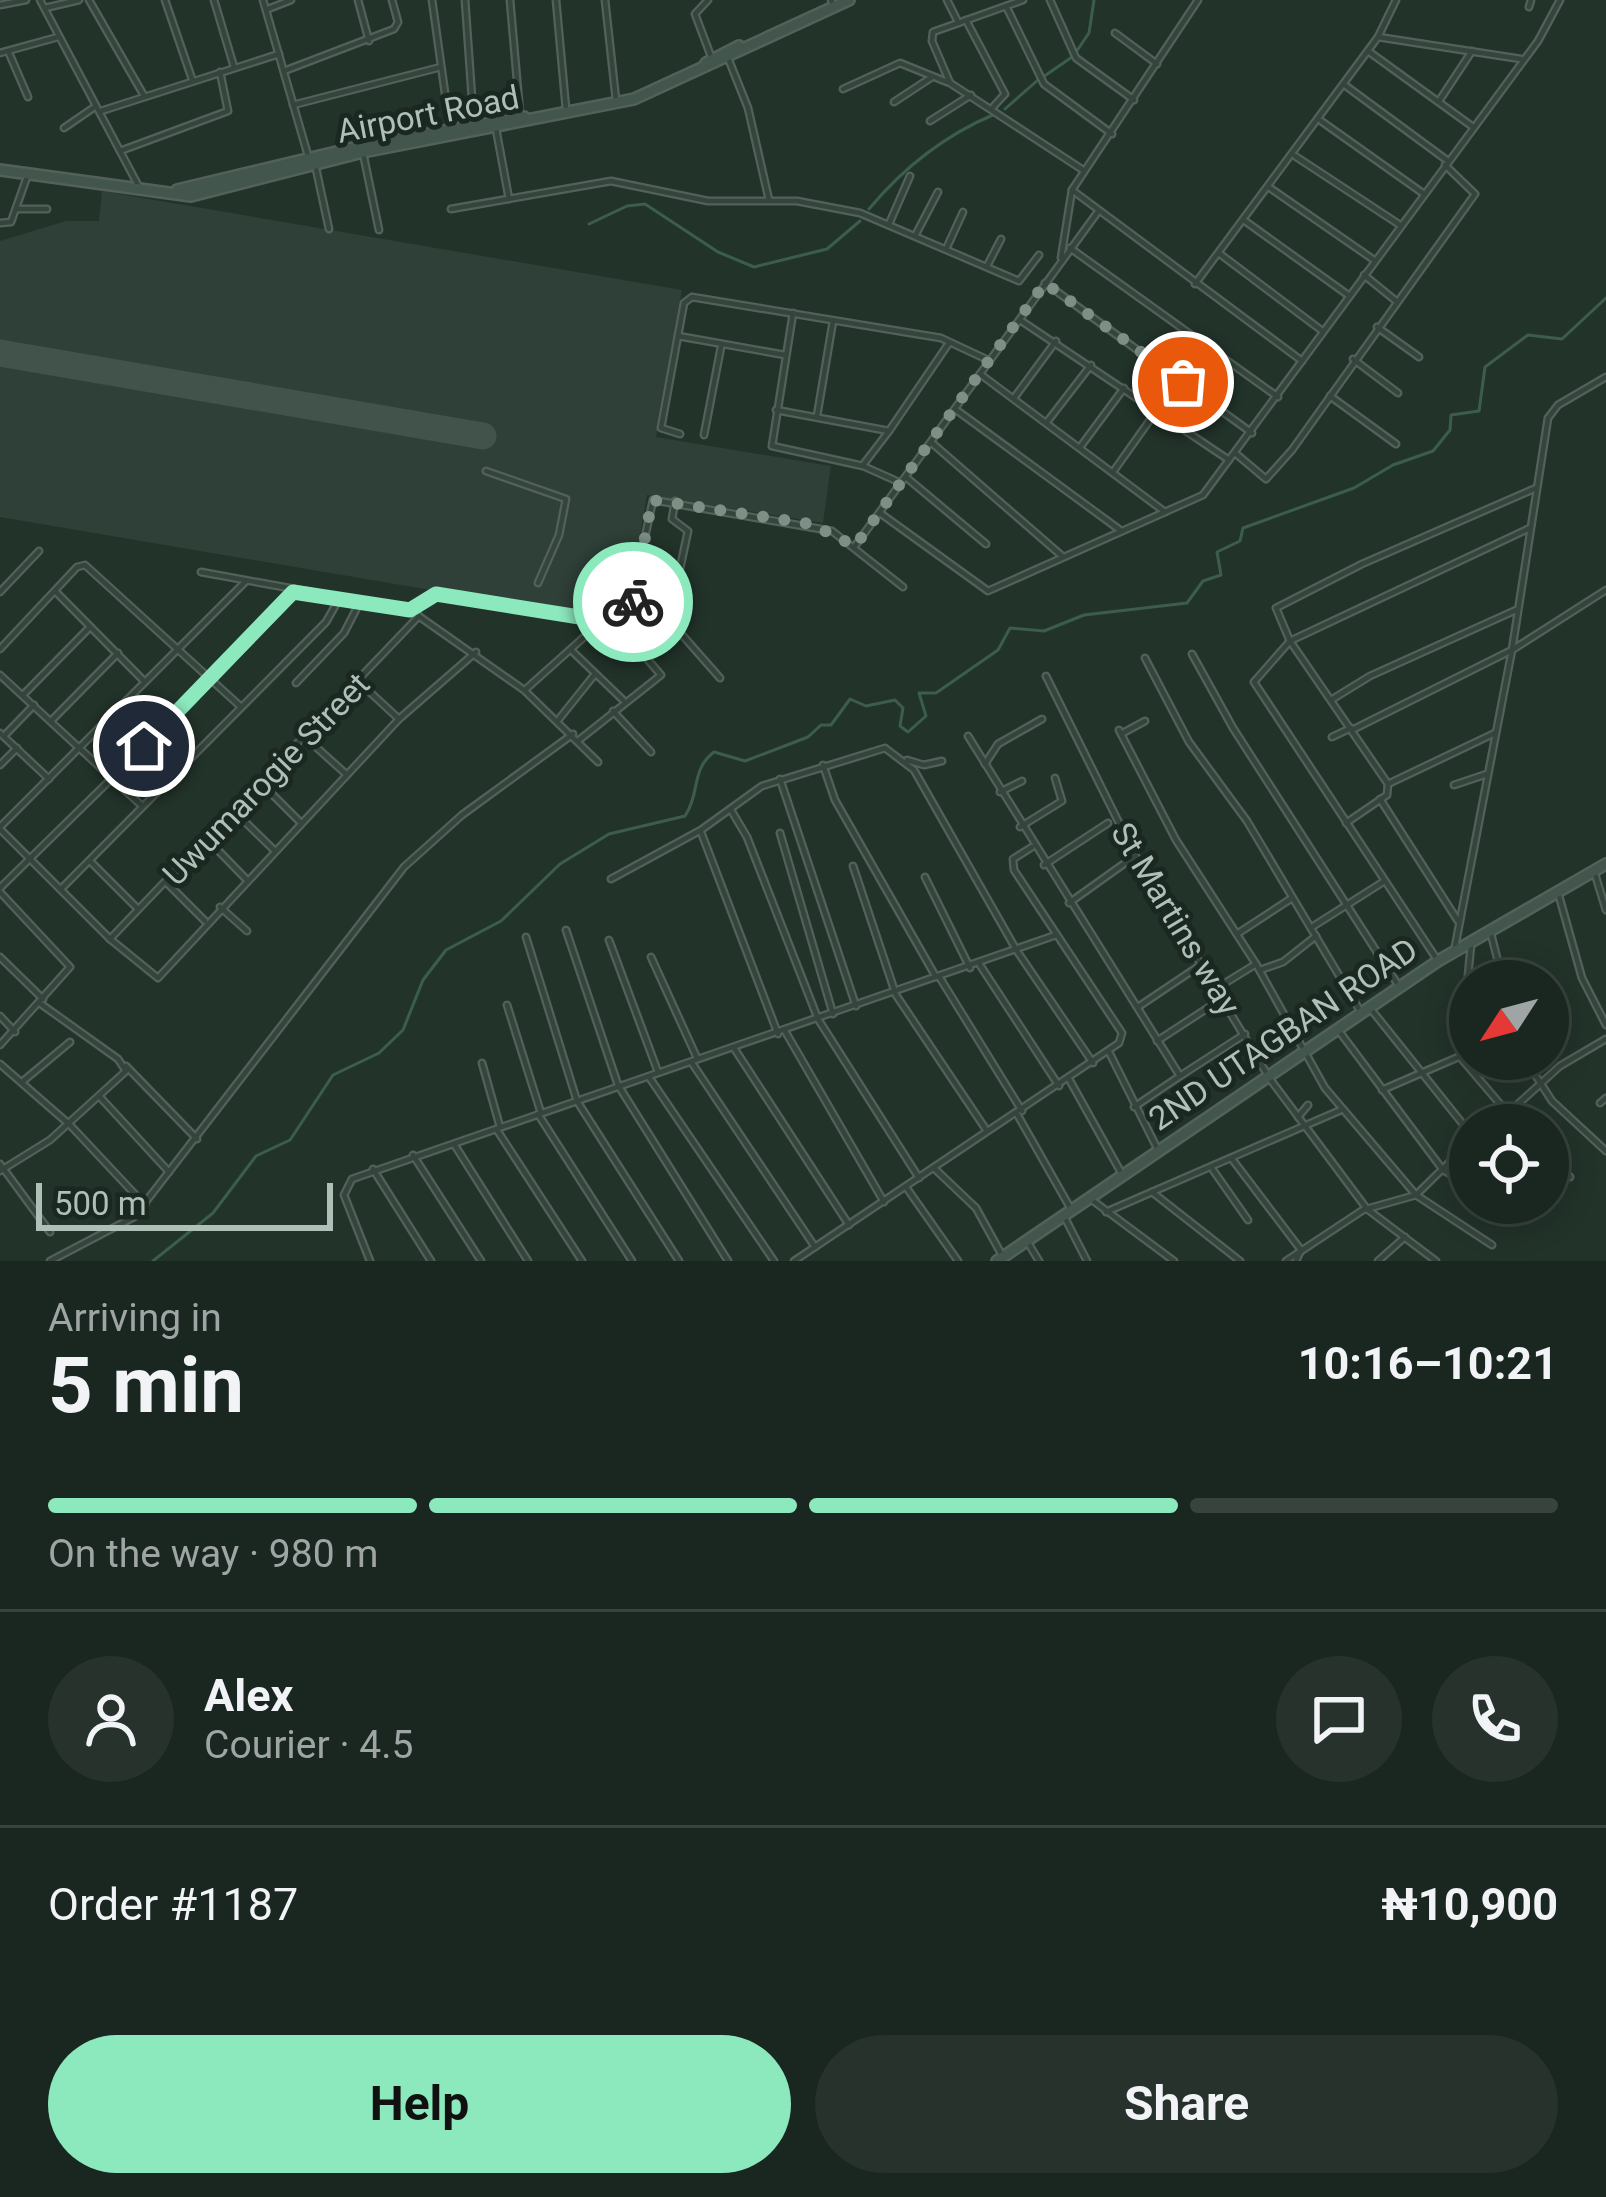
<!DOCTYPE html>
<meta charset="utf-8">
<style>
:root{--surface:#1a2620;--page:#27322d;--text:#f1f3f6;--muted:#9fa5a5;--line:#38433e;--accent:#8ce8bd}
body{margin:0;font-family:Roboto,sans-serif;background:var(--page);color:var(--text);height:100vh;display:flex;flex-direction:column;font-size:45px;white-space:nowrap}
*{box-sizing:border-box;margin:0}
p{font-size:39px;color:var(--muted)}
.icon{flex:none;width:66px;height:66px;fill:none;stroke:currentColor;stroke-width:2;stroke-linecap:round;stroke-linejoin:round}
.map{position:relative;height:1261px;overflow:hidden}
.panel{display:flex;flex-direction:column;background:var(--surface);flex:1}
.panel>*{flex:none}
.needle{width:78px;rotate:234deg}
.controls{position:absolute;left:1449px;top:960px;display:grid;gap:24px}
.controls a{display:grid;place-items:center;width:120px;height:120px;border-radius:50%;background:var(--surface);box-shadow:0 6px 30px #0003,0 0 0 3px var(--line);font-size:60px}
.scale{position:absolute;left:36px;bottom:30px;width:297px;box-sizing:border-box;padding-left:12px;border:6px solid #afc0b8;border-top:0;font-size:33px;line-height:42px;white-space:nowrap;color:#afc0b8;-webkit-text-stroke:9px #1a2821;paint-order:stroke}
.pin{position:absolute;display:grid;place-items:center;width:102px;height:102px;color:#fff;margin:-51px;border:6px solid #fff;border-radius:50%;box-shadow:0 3px 12px #0007}
.courier{position:absolute;display:grid;place-items:center;width:120px;height:120px;margin:-60px;border:9px solid #8ce8bd;border-radius:50%;background:#fff;color:#222;box-shadow:0 3px 15px #0007}
.headline em{font-style:normal;font-weight:700}
.headline div{display:flex;flex-direction:column-reverse}
.headline{display:flex;align-items:center;justify-content:space-between;height:204px;padding:0 48px}
h1{font-size:78px;font-weight:700;line-height:90px}
.bar{display:grid;grid-template-columns:repeat(4,1fr);gap:18px 12px;align-content:center;height:144px;padding:0 48px}
.bar i{height:15px;border-radius:9px;background:var(--line)}
.bar .selected{background:var(--accent)}
.bar p{grid-column:span 4}
.line{display:flex;align-items:center;gap:30px;padding:0 48px;border-top:3px solid var(--line)}
.line div{flex:1}
.round{display:grid;place-items:center;flex:none;width:126px;height:126px;border-radius:63px;background:var(--page)}
.action{display:flex;gap:24px;margin-top:auto;padding:24px 48px}
.action a{flex:1;height:138px;border-radius:72px;background:var(--accent);color:#111;font-size:48px;font-weight:700;line-height:138px;text-align:center}
.action a+a{background:var(--page);color:var(--text)}
.map>svg:first-child{display:block}
.airport{fill:#2f4038}
.lines{fill:none;stroke-linecap:round;stroke-linejoin:round}
.stream{stroke:#3c5d4d;stroke-width:3}
.runway{stroke:#41534a;stroke-width:27}
.street-casing{stroke:#52615a;stroke-width:9}
.secondary-casing{stroke:#52615a;stroke-width:14}
.street{stroke:#35443c;stroke-width:4.5}
.secondary{stroke:#43564d;stroke-width:9}
.done{stroke:#7e8f86;stroke-width:12;stroke-dasharray:0 21.6}
.route{stroke:#8ce8bd;stroke-width:15}
.labels{text-anchor:middle;dominant-baseline:central;stroke-width:10;stroke-linejoin:round;paint-order:stroke}
.street-label{font-size:33px;fill:#afc0b8;stroke:#1a2821}
</style>
<div class="map">
<svg width="1606" height="1261" viewBox="0 0 1606 1261">
<rect width="100%" height="100%" fill="#22332a"/>
<polygon class="airport" points="102,191 682,290 656,437 831,466 823,523 647,495 625,623 0,517 0,241 66,221 99,221"/>
<g class="lines">
<g class="stream">
<polyline points="1076,52 1089,33 1094,0"/>
<polyline points="1043,77 1072,57"/>
<polyline points="1005,109 1039,79"/>
<path d="M869 209C904 167 945 135 995 114"/>
<polyline points="589,224 627,206 645,204 718,252 754,267 827,249 860,221"/>
<path d="M153 1261 213 1213 256 1156 290 1140 333 1075 379 1053 403 1030 423 980 446 950 501 921 560 864 609 834 685 816C700 794 691 769 714 752L745 761 808 737 821 725H831L850 699 866 706 895 700 903 708 900 726 908 732 926 716 919 693H936L998 650 1010 628 1044 631 1084 615 1187 603 1203 581 1221 575 1217 552 1240 541 1243 528 1354 488 1393 465 1433 451 1450 430 1451 415 1479 411 1485 367 1528 335 1562 339 1606 298"/>
</g>
<polyline class="runway" points="0,353 483,436"/>
<defs>
<g id="street">
<polyline points="40,0 138,185"/>
<polyline points="89,0 143,94"/>
<polyline points="165,0 192,79"/>
<polyline points="214,0 234,67"/>
<polyline points="263,0 309,159"/>
<polyline points="358,0 369,41"/>
<polyline points="432,0 450,129"/>
<polyline points="465,0 474,126"/>
<polyline points="510,0 520,114"/>
<polyline points="556,0 566,109"/>
<polyline points="605,0 616,100"/>
<polyline points="708,0 695,14 712,59"/>
<polyline points="831,0 832,2"/>
<polyline points="947,0 958,22"/>
<polyline points="1023,0 933,32 932,41 950,83 1083,170"/>
<polyline points="1050,0 1076,58 1134,100"/>
<polyline points="0,5 26,0"/>
<polyline points="1006,6 1044,84 1112,134"/>
<polyline points="1529,7 1531,0"/>
<polyline points="45,8 79,0"/>
<polyline points="268,9 291,0"/>
<polyline points="966,20 1005,94 993,107"/>
<polyline points="1115,33 1157,64"/>
<polyline points="1378,37 1521,59"/>
<polyline points="1368,51 1473,127"/>
<polyline points="0,53 58,37"/>
<polyline points="9,53 28,97"/>
<polyline points="728,58 748,108 769,200"/>
<polyline points="284,71 394,29 398,22 392,0"/>
<polyline points="1346,86 1448,161"/>
<polyline points="843,89 900,63 947,82"/>
<polyline points="1439,101 1472,51"/>
<polyline points="894,102 932,77"/>
<polyline points="293,105 441,67"/>
<polyline points="101,111 279,54"/>
<polyline points="930,121 971,95"/>
<polyline points="1321,121 1424,194"/>
<polyline points="64,128 96,106"/>
<polyline points="496,129 509,199"/>
<polyline points="120,151 228,111 220,72"/>
<polyline points="363,153 379,230"/>
<polyline points="1295,156 1400,225"/>
<polyline points="315,164 329,229"/>
<polyline points="1270,188 1374,260"/>
<polyline points="1072,190 1302,361"/>
<polyline points="16,209 47,209"/>
<polyline points="451,209 611,181 708,201 797,201 860,213 1019,281 1039,255"/>
<polyline points="1245,221 1348,295"/>
<polyline points="0,223 11,222 28,174"/>
<polyline points="889,224 910,176"/>
<polyline points="916,234 938,192"/>
<polyline points="947,247 963,212"/>
<polyline points="1070,248 1278,397"/>
<polyline points="1220,254 1321,330"/>
<polyline points="1061,258 1072,190 1198,0"/>
<polyline points="987,266 1001,239"/>
<polyline points="1364,275 1396,301"/>
<polyline points="1045,283 1252,433"/>
<polyline points="1195,284 1378,37 1396,0"/>
<polyline points="793,313 772,446 863,466 901,483"/>
<polyline points="1020,320 1229,460"/>
<polyline points="1377,327 1419,357"/>
<polyline points="678,336 785,355"/>
<polyline points="1353,359 1398,393"/>
<polyline points="980,374 1165,512"/>
<polyline points="1330,396 1396,444"/>
<polyline points="1014,398 1056,341"/>
<polyline points="955,409 1120,530"/>
<polyline points="776,410 889,431 949,343"/>
<polyline points="817,416 833,321"/>
<polyline points="1047,422 1091,365"/>
<polyline points="680,434 661,428 684,303 692,297 941,338 988,360"/>
<polyline points="704,435 721,347"/>
<polyline points="932,443 1062,556"/>
<polyline points="1081,446 1124,388"/>
<polyline points="1235,453 1266,479 1292,450 1475,194 1445,165"/>
<polyline points="863,465 889,431"/>
<polyline points="486,471 566,499 559,535 538,583"/>
<polyline points="1113,472 1157,410"/>
<polyline points="907,478 986,544"/>
<polyline points="675,501 672,519 688,531 669,620 720,678"/>
<polyline points="880,513 988,591 1203,495 1538,41 1560,0"/>
<polyline points="855,546 1097,213"/>
<polyline points="201,572 410,610 524,690 598,762"/>
<polyline points="55,591 143,680"/>
<polyline points="0,592 39,551"/>
<polyline points="411,609 436,594 626,624"/>
<polyline points="0,649 77,567 85,565 240,706"/>
<polyline points="571,650 623,700"/>
<polyline points="1192,654 1233,728 1400,988"/>
<polyline points="1145,658 1189,742 1247,821 1362,1014"/>
<polyline points="0,675 141,805"/>
<polyline points="1046,676 1135,855 1270,1079 1367,1209 1436,1261"/>
<polyline points="296,683 344,633 361,600"/>
<polyline points="360,683 399,719"/>
<polyline points="526,689 602,621"/>
<polyline points="23,695 89,628"/>
<polyline points="1331,700 1370,676 1516,610"/>
<polyline points="613,711 651,752"/>
<polyline points="559,719 595,674"/>
<polyline points="51,721 118,653"/>
<polyline points="1354,729 1512,650 1606,590"/>
<polyline points="1119,730 1176,840 1256,964 1325,1088 1416,1195 1492,1245"/>
<polyline points="0,733 49,779"/>
<polyline points="1121,734 1145,721"/>
<polyline points="4,736 34,705"/>
<polyline points="968,736 1180,1076 1134,1107"/>
<polyline points="1332,737 1351,728"/>
<polyline points="306,738 346,774"/>
<polyline points="579,740 661,675 636,646 626,624 653,500 832,531 903,587"/>
<polyline points="907,760 924,765 942,761"/>
<polyline points="985,764 998,744 1042,719"/>
<polyline points="0,765 17,748"/>
<polyline points="823,765 835,800 936,977"/>
<polyline points="780,779 856,1006"/>
<polyline points="1388,784 1495,733"/>
<polyline points="263,785 301,823"/>
<polyline points="1454,785 1487,774"/>
<polyline points="1000,792 1022,781"/>
<polyline points="1380,799 1458,921"/>
<polyline points="731,810 747,837 818,1019 919,1178"/>
<polyline points="236,813 275,851"/>
<polyline points="1346,823 1387,795 1388,784 1290,641 1276,608 1362,564 1536,488"/>
<polyline points="0,827 245,582"/>
<polyline points="1020,827 1062,801 1055,778"/>
<polyline points="0,829 110,939 158,978 399,719 476,652"/>
<polyline points="701,832 778,1034"/>
<polyline points="780,833 833,1014"/>
<polyline points="209,841 247,880"/>
<polyline points="91,862 138,909"/>
<polyline points="1044,865 1108,823"/>
<polyline points="853,866 896,995 987,1131"/>
<polyline points="1594,871 1606,910"/>
<polyline points="925,877 970,968"/>
<polyline points="611,879 701,830 762,786 885,748 914,770 1017,951 1093,1063"/>
<polyline points="167,883 205,921"/>
<polyline points="0,888 210,682 291,594"/>
<polyline points="61,889 326,622 339,599"/>
<polyline points="0,892 70,967 0,1045"/>
<polyline points="1559,896 1582,978 1606,1025"/>
<polyline points="1069,903 1132,858"/>
<polyline points="220,907 247,931"/>
<polyline points="1312,927 1383,882"/>
<polyline points="566,930 618,1085 728,1261"/>
<polyline points="1237,934 1292,898"/>
<polyline points="1491,934 1503,981"/>
<polyline points="526,937 577,1101 679,1261"/>
<polyline points="110,939 419,616"/>
<polyline points="609,940 658,1072"/>
<polyline points="1471,945 1460,1057 1518,1125"/>
<polyline points="1454,952 1512,650 1548,418 1558,405 1606,377"/>
<polyline points="0,957 43,999"/>
<polyline points="651,957 697,1058"/>
<polyline points="1438,961 1254,682 1290,641 1530,528"/>
<polyline points="980,965 1059,1086"/>
<polyline points="1260,970 1283,962 1316,936"/>
<polyline points="940,978 1022,1111"/>
<polyline points="1217,988 1256,964"/>
<polyline points="507,1005 541,1113"/>
<polyline points="1138,1007 1202,964"/>
<polyline points="1370,1008 1470,1133"/>
<polyline points="0,1016 15,1032"/>
<polyline points="785,1031 884,1202"/>
<polyline points="1339,1031 1443,1170 1470,1185"/>
<polyline points="1157,1041 1223,998"/>
<polyline points="734,1048 849,1225"/>
<polyline points="1109,1052 1159,1152"/>
<polyline points="1525,1059 1552,1101 1606,1151"/>
<polyline points="482,1063 500,1127"/>
<polyline points="692,1063 815,1247"/>
<polyline points="0,1064 70,1125 145,1205"/>
<polyline points="126,1066 197,1139"/>
<polyline points="1180,1076 1245,1034"/>
<polyline points="649,1077 774,1261"/>
<polyline points="1069,1079 1123,1176"/>
<polyline points="22,1082 70,1042"/>
<polyline points="1382,1090 1470,1052"/>
<polyline points="100,1097 169,1172"/>
<polyline points="1600,1103 1606,1098"/>
<polyline points="538,1114 632,1261"/>
<polyline points="1017,1114 1072,1211"/>
<polyline points="1298,1117 1308,1105"/>
<polyline points="1486,1125 1507,1114 1560,1066 1606,1039"/>
<polyline points="497,1130 582,1261"/>
<polyline points="454,1144 528,1261"/>
<polyline points="413,1155 481,1261"/>
<polyline points="1548,1155 1570,1177"/>
<polyline points="1232,1159 1301,1250 1296,1261"/>
<polyline points="0,1164 50,1232"/>
<polyline points="373,1169 431,1261"/>
<polyline points="935,1169 976,1208 1003,1257"/>
<polyline points="1213,1170 1248,1220"/>
<polyline points="0,1171 50,1140 126,1071 118,1059 41,1004"/>
<polyline points="906,1187 958,1261"/>
<polyline points="1152,1192 1240,1261"/>
<polyline points="1092,1200 1174,1261"/>
<polyline points="1497,1203 1518,1221"/>
<polyline points="1106,1212 1341,1110"/>
<polyline points="1065,1218 1087,1261"/>
<polyline points="1027,1241 1039,1261"/>
<polyline points="50,1261 134,1217 404,867 462,815 573,734"/>
<polyline points="370,1261 344,1195 352,1179 1056,935"/>
<polyline points="794,1261 1119,1043 1122,1033 1014,870 1013,859 1032,847"/>
<polyline points="1286,1261 1363,1210 1416,1195 1470,1142"/>
<polyline points="1378,1261 1405,1237"/>
</g>
<g id="secondary">
<polyline points="706,63 739,46"/>
<polyline points="0,170 191,196 363,152 634,99 849,0"/>
<polyline points="177,190 374,143 524,117"/>
<polyline points="997,1261 1438,961 1606,864"/>
</g>
</defs>
<use href="#street" class="street-casing"/>
<use href="#secondary" class="secondary-casing"/>
<use href="#street" class="street"/>
<use href="#secondary" class="secondary"/>
</g>
<g class="lines">
<polyline class="done" points="633,602 652,500 811,524 855,546 1045,283 1183,382"/>
<polyline class="route" points="144,746 293,592 410,610 436,594 623,624 633,602"/>
</g>
<g class="labels">
<g class="street-label">
<text transform="translate(428 114) rotate(-11)">Airport Road</text>
<text transform="translate(266 779) rotate(-46)">Uwumarogie Street</text>
<text transform="translate(1176 919) rotate(59)">St Martins way</text>
<text transform="translate(1283 1034) rotate(-34)">2ND UTAGBAN ROAD</text>
</g>
</g>
</svg>
<div class="controls">
<a><svg class="needle" viewBox="-14 -14 28 28"><path d="M0-13l5 13h-10z" fill="#e53935"/><path d="M0 13l5-13h-10z" fill="#9fa5a5"/></svg></a>
<a><svg class="icon" aria-label="locate" viewBox="0 0 24 24"><circle cx="12" cy="12" r="6"/><path d="M12 2v4M12 18v4M2 12h4M18 12h4"/></svg></a>
</div>
<div class="scale">500 m</div>
<div class="pin" style="left:1183px;top:382px;background:#ea580c"><svg class="icon" aria-label="bag" viewBox="0 0 24 24"><path d="M5 8h14l-1 12H6zM9 8a3 3 0 0 1 6 0"/></svg></div>
<div class="pin" style="left:144px;top:746px;background:#1f2937"><svg class="icon" aria-label="home" viewBox="0 0 24 24"><path d="M3 11l9-7 9 7M6 9v11h12V9"/></svg></div>
<div class="courier" style="left:633px;top:602px"><svg class="icon" aria-label="bike" viewBox="0 0 24 24"><circle cx="6" cy="16" r="4"/><circle cx="18" cy="16" r="4"/><path d="M6 16l4-8h5l3 8M10 8l3 8H6M13 5h3"/></svg></div>
</div>
<section class="panel">
<div class="headline"><div><h1>5 min</h1><p>Arriving in</p></div><em>10:16–10:21</em></div>
<div class="bar"><i class="selected"></i><i class="selected"></i><i class="selected"></i><i></i><p>On the way · 980 m</p></div>
<div class="line" style="height:216px"><a class="round"><svg class="icon" aria-label="person" viewBox="0 0 24 24"><circle cx="12" cy="8" r="4"/><path d="M4 21q1-7 8-7t8 7"/></svg></a><div><b>Alex</b><p>Courier · 4.5</p></div><a class="round"><svg class="icon" aria-label="chat" viewBox="0 0 24 24"><path d="M4 5h16v11H9l-5 4z"/></svg></a><a class="round"><svg class="icon" aria-label="phone" viewBox="0 0 24 24"><path d="M5 4h4l2 5-3 2q2 4 5 5l2-3 5 2v4C11 20 4 13 5 4z"/></svg></a></div>
<div class="line" style="height:156px"><div>Order #1187</div><b>₦10,900</b></div>
<div class="action"><a>Help</a><a>Share</a></div>
</section>
